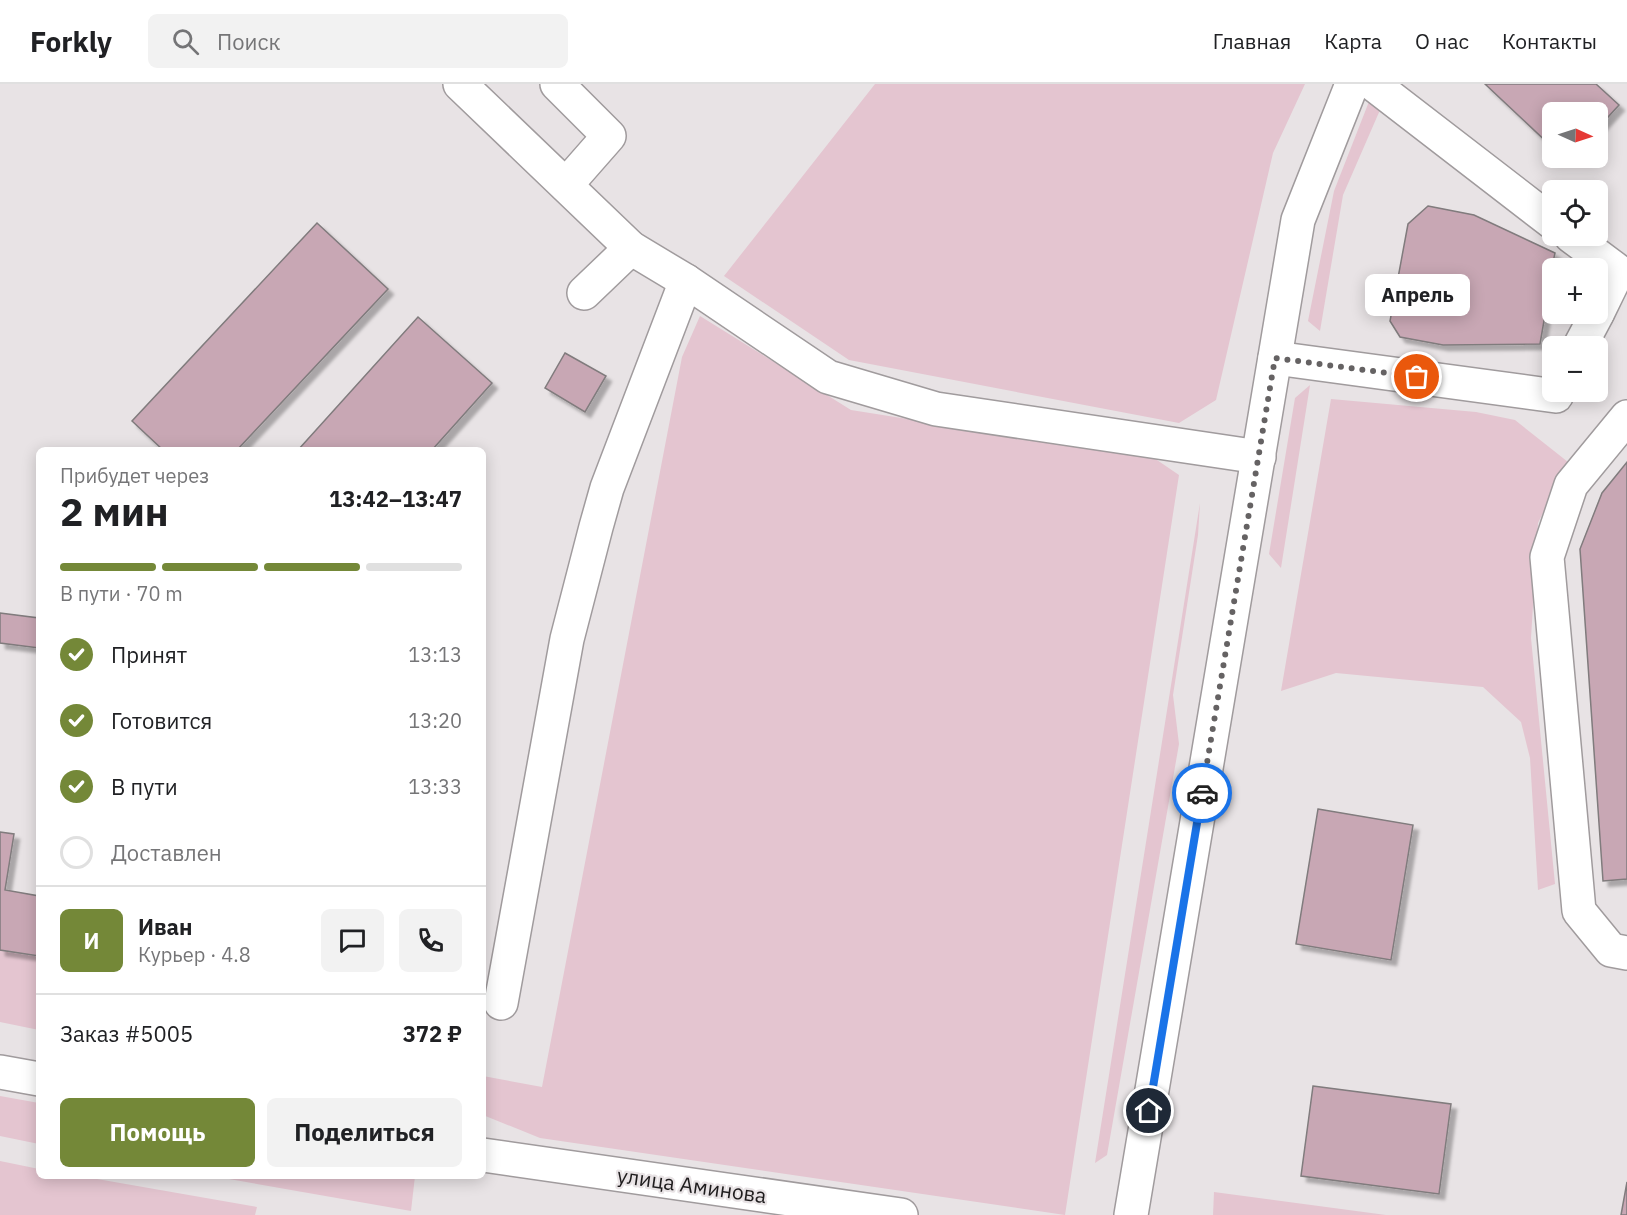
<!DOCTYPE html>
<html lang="ru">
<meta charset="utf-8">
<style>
:root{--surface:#fff;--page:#f2f2f2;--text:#202124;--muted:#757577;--line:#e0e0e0;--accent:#748838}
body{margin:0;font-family:"IBM Plex Sans",sans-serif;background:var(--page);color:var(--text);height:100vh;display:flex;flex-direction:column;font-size:22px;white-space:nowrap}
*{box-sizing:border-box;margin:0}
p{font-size:20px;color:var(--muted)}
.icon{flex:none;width:33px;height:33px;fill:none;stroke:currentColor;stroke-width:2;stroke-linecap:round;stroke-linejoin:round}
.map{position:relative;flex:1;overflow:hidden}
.panel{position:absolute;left:36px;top:363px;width:450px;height:732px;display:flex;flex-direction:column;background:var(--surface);border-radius:9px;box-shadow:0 3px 15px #0003}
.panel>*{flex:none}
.needle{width:39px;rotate:93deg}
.controls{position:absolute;left:1542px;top:18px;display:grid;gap:12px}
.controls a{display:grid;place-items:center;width:66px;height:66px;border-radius:9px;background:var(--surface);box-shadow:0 3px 15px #0003;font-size:30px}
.pin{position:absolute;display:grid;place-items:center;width:51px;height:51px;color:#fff;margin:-26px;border:3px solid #fff;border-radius:50%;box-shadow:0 2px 6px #0007}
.courier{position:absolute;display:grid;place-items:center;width:60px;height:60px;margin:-30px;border:4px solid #1a73e8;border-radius:50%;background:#fff;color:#222;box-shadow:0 2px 8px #0007}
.bubble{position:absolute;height:42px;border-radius:9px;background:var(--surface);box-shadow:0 3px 15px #0003;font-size:20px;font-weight:700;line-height:42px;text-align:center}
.summary em{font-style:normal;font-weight:700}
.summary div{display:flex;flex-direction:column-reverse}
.summary{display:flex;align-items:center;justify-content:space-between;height:102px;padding:0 24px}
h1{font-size:39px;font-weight:700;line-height:45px}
.bar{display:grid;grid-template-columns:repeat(4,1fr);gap:9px 6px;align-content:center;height:72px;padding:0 24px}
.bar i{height:8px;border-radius:4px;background:var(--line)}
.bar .selected{background:var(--accent)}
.bar p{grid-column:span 4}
.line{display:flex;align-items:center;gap:15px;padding:0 24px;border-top:2px solid var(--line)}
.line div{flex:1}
.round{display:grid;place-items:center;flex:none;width:63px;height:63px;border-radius:9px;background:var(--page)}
ol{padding:0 24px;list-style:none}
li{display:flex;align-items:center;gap:18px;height:66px}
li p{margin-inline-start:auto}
li .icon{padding:6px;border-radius:50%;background:var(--accent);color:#fff;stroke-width:4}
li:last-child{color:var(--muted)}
li i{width:33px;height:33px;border:3px solid var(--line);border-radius:50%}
.button{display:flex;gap:12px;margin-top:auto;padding:12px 24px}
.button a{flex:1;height:69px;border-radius:9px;background:var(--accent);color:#fff;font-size:24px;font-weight:700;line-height:69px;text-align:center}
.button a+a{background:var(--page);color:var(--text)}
header{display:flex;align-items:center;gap:36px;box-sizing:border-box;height:84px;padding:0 30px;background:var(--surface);border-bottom:2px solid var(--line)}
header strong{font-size:28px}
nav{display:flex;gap:33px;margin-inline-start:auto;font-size:21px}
.search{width:420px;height:54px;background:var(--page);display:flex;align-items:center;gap:15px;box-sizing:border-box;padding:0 21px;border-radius:9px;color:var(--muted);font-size:22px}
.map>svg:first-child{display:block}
.green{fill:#e4c5d0}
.building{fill:#c8a7b4;stroke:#807b7d;stroke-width:1.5;filter:url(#shadow)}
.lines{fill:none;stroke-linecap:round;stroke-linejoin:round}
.minor-casing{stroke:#a09b9d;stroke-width:36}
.minor{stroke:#fff;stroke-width:33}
.done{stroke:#656263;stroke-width:6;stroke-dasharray:0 10.8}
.route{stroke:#1a73e8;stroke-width:8}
.labels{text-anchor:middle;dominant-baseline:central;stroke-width:4.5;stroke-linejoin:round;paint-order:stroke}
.street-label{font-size:21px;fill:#1e1c1d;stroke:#e8e3e5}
</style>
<header>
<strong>Forkly</strong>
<div class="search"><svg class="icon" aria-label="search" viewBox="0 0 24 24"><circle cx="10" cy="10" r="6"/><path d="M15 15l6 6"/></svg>Поиск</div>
<nav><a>Главная</a><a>Карта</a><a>О нас</a><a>Контакты</a></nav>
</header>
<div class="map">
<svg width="1627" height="1131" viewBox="0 0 1627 1131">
<defs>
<filter id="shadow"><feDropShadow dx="5.5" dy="5.5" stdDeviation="1.5" flood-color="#0004"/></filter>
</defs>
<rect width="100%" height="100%" fill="#e8e3e5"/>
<g class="green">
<polygon points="875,0 1305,0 1273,69 1216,316 1179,339 849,276 724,192"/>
<polygon points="1370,15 1380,26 1343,111 1320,247 1308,237 1334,107"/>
<polygon points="700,232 851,326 1154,374 1179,391 1065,1131 540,1054 483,1031 483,992 542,1003 682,273"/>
<polygon points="1310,301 1281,484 1269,470 1295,314"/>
<polygon points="1331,315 1476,328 1515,336 1568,378 1538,439 1531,554 1555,800 1538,806 1530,674 1521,638 1483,603 1336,589 1281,607"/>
<polygon points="1200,419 1198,451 1173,611 1179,660 1107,1071 1095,1079"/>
<polygon points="0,866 39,872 39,946 0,938"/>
<polygon points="0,1012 39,1019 39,1060 0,1052"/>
<polygon points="0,1077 39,1085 39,1092 80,1092 257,1123 255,1131 0,1131"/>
<polygon points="212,1092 415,1092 411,1127"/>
<polygon points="1214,1108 1386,1131 1213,1131"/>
</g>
<g class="building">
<polygon points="1485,0 1596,0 1619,21 1598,44 1598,28 1552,28 1552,63"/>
<polygon points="1428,122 1474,131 1555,169 1551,188 1552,189 1552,226 1546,225 1540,260 1443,261 1400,253 1390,237 1408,140"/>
<polygon points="317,139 388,205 237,366 163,366 132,337"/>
<polygon points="418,233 492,299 432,366 298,366"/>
<polygon points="565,269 606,292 585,328 545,304"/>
<polygon points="1627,378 1627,795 1603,797 1580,465 1602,409"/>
<polygon points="0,529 39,534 39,564 0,559"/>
<polygon points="1318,725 1413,741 1391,876 1296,860"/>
<polygon points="0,748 14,750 5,806 39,812 39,872 0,866"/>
<polygon points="1313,1002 1451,1020 1439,1110 1301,1092"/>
<polygon points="1627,1098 1627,1131 1621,1131"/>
</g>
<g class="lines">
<defs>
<g id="minor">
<polyline points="460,0 631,164 686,197 828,293 936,325 1259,373"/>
<polyline points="557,0 609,52 566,101"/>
<polyline points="1373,0 1552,138"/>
<polyline points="1571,152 1618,187 1598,228"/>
<polyline points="584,209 631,164"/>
<polyline points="1580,262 1597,230"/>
<polyline points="1275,274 1556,312 1558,308"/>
<polyline points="1627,333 1571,401 1547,473 1579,827 1611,866 1627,869"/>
<polyline points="501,919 567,555 596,443 607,404 686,197"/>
<polyline points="0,988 39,995"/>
<polyline points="483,1071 901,1131"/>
<polyline points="1131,1131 1298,136 1352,0"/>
</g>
</defs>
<use href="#minor" class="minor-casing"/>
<use href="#minor" class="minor"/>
</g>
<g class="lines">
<polyline class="done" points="1202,709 1275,274 1417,293"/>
<polyline class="route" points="1149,1027 1202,709"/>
</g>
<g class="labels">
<g class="street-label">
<text transform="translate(692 1101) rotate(8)">улица Аминова</text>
</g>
</g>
</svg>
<div class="controls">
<a><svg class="needle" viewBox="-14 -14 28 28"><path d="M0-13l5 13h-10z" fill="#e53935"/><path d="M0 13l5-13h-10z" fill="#757577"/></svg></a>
<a><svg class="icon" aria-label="locate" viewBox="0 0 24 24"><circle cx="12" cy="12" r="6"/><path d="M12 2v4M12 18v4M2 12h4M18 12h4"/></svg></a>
<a>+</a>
<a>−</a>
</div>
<div class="pin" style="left:1417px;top:293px;background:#ea580c"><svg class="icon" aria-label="bag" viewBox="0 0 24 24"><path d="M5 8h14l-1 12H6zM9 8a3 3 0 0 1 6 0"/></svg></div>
<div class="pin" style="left:1149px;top:1027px;background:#1f2937"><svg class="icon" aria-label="home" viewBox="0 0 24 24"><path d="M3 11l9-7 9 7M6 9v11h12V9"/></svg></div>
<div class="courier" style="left:1202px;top:709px"><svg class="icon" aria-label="car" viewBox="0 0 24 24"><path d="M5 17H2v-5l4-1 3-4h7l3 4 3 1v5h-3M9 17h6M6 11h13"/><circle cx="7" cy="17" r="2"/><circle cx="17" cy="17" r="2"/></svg></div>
<div class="bubble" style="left:1365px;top:190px;width:105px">Апрель</div>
<section class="panel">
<div class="summary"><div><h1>2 мин</h1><p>Прибудет через</p></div><em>13:42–13:47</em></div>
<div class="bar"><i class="selected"></i><i class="selected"></i><i class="selected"></i><i></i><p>В пути · 70 m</p></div>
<ol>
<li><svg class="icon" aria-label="check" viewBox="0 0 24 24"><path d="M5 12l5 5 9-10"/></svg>Принят<p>13:13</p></li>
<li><svg class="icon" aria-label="check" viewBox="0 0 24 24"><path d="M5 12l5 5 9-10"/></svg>Готовится<p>13:20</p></li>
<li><svg class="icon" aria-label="check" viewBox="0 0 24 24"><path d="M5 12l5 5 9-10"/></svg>В пути<p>13:33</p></li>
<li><i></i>Доставлен</li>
</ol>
<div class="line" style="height:108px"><b class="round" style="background:var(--accent);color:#fff">И</b><div><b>Иван</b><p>Курьер · 4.8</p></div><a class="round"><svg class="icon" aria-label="chat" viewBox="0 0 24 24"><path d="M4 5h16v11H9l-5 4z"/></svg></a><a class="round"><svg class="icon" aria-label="phone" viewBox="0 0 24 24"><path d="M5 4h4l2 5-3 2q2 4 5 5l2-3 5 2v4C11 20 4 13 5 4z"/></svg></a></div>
<div class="line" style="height:78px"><div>Заказ #5005</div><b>372 ₽</b></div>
<div class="button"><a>Помощь</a><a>Поделиться</a></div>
</section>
</div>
